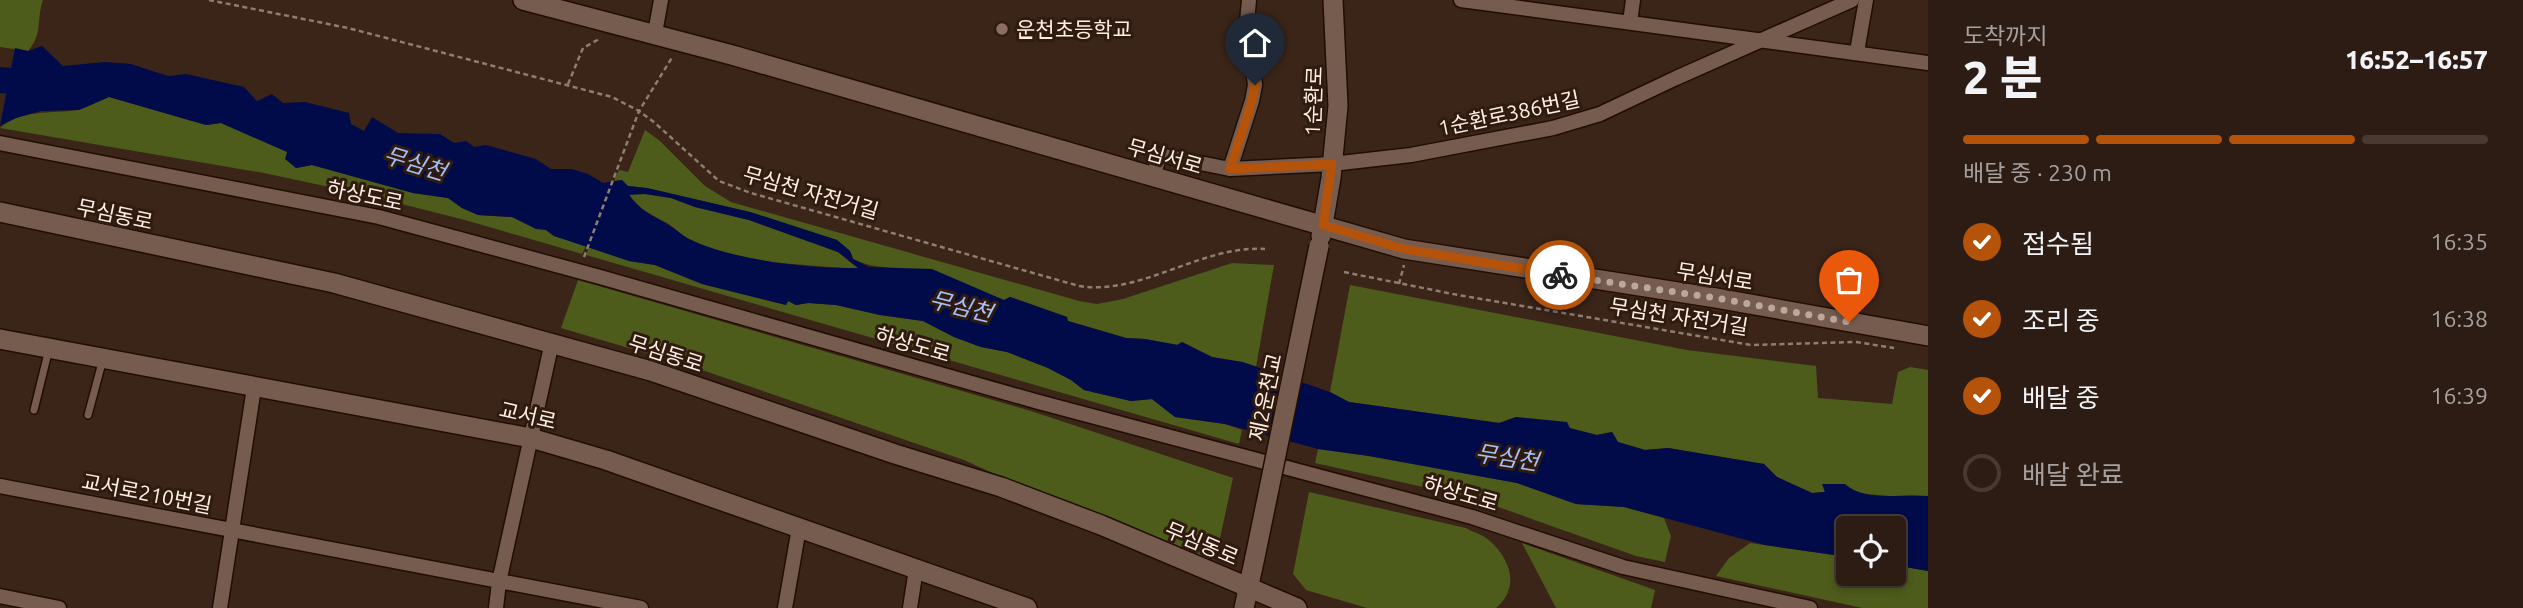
<!DOCTYPE html>
<html lang="ko">
<meta charset="utf-8">
<style>
:root{--surface:#2c1c13;--page:#382921;--text:#f1f3f6;--muted:#a6a1a0;--line:#483a33;--accent:#b45309}
body{margin:0;font-family:Ubuntu,"Noto Sans KR",sans-serif;background:var(--page);color:var(--text);height:100vh;display:flex;flex-direction:column;font-size:26px;white-space:nowrap}
*{box-sizing:border-box;margin:0}
p{font-size:23px;color:var(--muted)}
.icon{flex:none;width:38px;height:38px;fill:none;stroke:currentColor;stroke-width:2;stroke-linecap:round;stroke-linejoin:round}
.map{position:relative;flex:1;overflow:hidden}
.panel{display:flex;flex-direction:column;background:var(--surface);width:595px}
.panel>*{flex:none}
.fabs{position:absolute;left:1836px;top:516px;display:grid;gap:14px}
.fabs a{display:grid;place-items:center;width:70px;height:70px;border-radius:7px;background:var(--surface);box-shadow:0 4px 10px #0003,0 0 0 2px var(--line);font-size:35px}
.pin{position:absolute;display:grid;place-items:center;width:60px;height:60px;color:#fff;margin:-72px -30px;border-radius:50% 50% 50% 0;rotate:-45deg;box-shadow:0 0 7px #0007}
.pin .icon{rotate:45deg}
.courier{position:absolute;display:grid;place-items:center;width:70px;height:70px;margin:-35px;border:5px solid #b45309;border-radius:50%;background:#fff;color:#222;box-shadow:0 2px 9px #0007}
.summary em{font-style:normal;font-weight:800}
.summary div{display:flex;flex-direction:column-reverse}
.summary{display:flex;align-items:center;justify-content:space-between;height:119px;padding:0 35px}
h1{font-size:46px;font-weight:800;line-height:52px}
.bar{display:grid;grid-template-columns:repeat(4,1fr);gap:10px 7px;align-content:center;height:84px;padding:0 35px}
.bar i{height:9px;border-radius:5px;background:var(--line)}
.bar .current{background:var(--accent)}
.bar p{grid-column:span 4}
ol{padding:0 35px;list-style:none}
li{display:flex;align-items:center;gap:21px;height:77px}
li p{margin-inline-start:auto}
li .icon{padding:7px;border-radius:50%;background:var(--accent);color:#fff;stroke-width:4}
li:last-child{color:var(--muted)}
li i{width:38px;height:38px;border:4px solid var(--line);border-radius:50%}
main{display:flex;flex:1;min-height:0}
.map>svg:first-child{display:block}
.green{fill:#4d5b1b}
.water{fill:#010b4a;fill-rule:evenodd}
.lines{fill:none;stroke-linecap:round;stroke-linejoin:round}
.river{stroke:#010b4a;stroke-width:26}
.lane-casing{stroke:#210d03;stroke-width:10}
.street-casing{stroke:#210d03;stroke-width:17}
.secondary-casing{stroke:#210d03;stroke-width:22}
.path{stroke:#907d72;stroke-width:2.5;stroke-dasharray:5 3.5;stroke-linecap:butt}
.lane{stroke:#765c4f;stroke-width:7}
.street{stroke:#765c4f;stroke-width:14}
.secondary{stroke:#765c4f;stroke-width:19}
.secondary-bridge-casing{stroke:#210d03;stroke-width:22;stroke-linecap:butt}
.secondary-bridge{stroke:#765c4f;stroke-width:19}
.done{stroke:#baa89f;stroke-width:7;stroke-dasharray:0 12.6}
.route{stroke:#b45309;stroke-width:9}
.education-dot{fill:#8d6e63;stroke:#301b0f;stroke-width:2.5}
.labels{text-anchor:middle;dominant-baseline:central;stroke-width:6;stroke-linejoin:round;paint-order:stroke}
.poi-label{font-size:21px;fill:#ffefe7;stroke:#301b0f;text-anchor:start}
.street-label{font-size:21px;fill:#ffefe7;stroke:#301b0f}
.water-label{font-size:23px;font-style:italic;fill:#a5c0fa;stroke:#301b0f}
</style>
<main>
<div class="map">
<svg width="1928" height="608" viewBox="0 0 1928 608">
<rect width="100%" height="100%" fill="#3b2519"/>
<g class="green">
<path d="M0 0H43C36 21 43 34 28 51L0 47Z"/>
<path d="M109 97 206 125 221 123 288 152 296 168 312 165 413 193 448 198 462 208 478 215 512 217 536 228 546 230 554 236 586 246 582 254 465 220 362 194 264 173 0 128C20 109 51 114 76 110 87 108 99 101 109 97Z"/>
<path d="M645 130 660 141 705 186 731 202 1079 301 1097 304 1123 299 1232 263 1274 265 1256 367 1212 357 1182 342 1178 345 1145 339 1126 338 1068 321 1067 317 1010 297 1004 300C969 287 932 276 896 269 879 266 870 267 853 259L850 251 837 240 750 212 647 188 628 186 621 180 614 181 619 170 628 172Z"/>
<path d="M629 194H645L671 198 695 207 749 220 838 252 859 269C803 264 741 265 689 239 681 235 675 228 667 223 651 215 639 209 629 194Z"/>
<polygon points="589,247 629,261 655,265 702,284 786,305 788,301 796,305 808,303 836,305 880,315 923,321 954,337 981,347 1007,352 1048,368 1071,380 1084,390 1131,401 1152,399 1175,417 1225,424 1242,430 1239,444 586,255"/>
<polygon points="578,280 1031,411 1233,478 1216,557 1204,557 1037,493 964,460 696,368 561,328"/>
<polygon points="1350,285 1687,350 1816,366 1818,398 1892,404 1898,372 1910,367 1928,370 1928,496 1902,497 1855,493 1823,484 1825,492 1812,493 1777,477 1764,464 1668,448 1645,450 1618,442 1612,432 1597,435 1516,417 1500,423 1349,402 1330,392"/>
<polygon points="1318,449 1369,456 1517,483 1576,504 1624,507 1664,518 1671,536 1665,562 1636,556 1473,498 1315,463"/>
<path d="M1309 492 1466 528C1473 532 1484 535 1490 541 1511 560 1520 588 1496 608H1367L1306 590 1293 574Z"/>
<polygon points="1522,543 1655,590 1651,608 1556,608"/>
<polygon points="1750,543 1848,557 1848,574 1894,574 1894,565 1928,571 1928,608 1862,608 1716,576 1729,558"/>
</g>
<path class="water" d="M42 46 63 66 105 62 131 64 168 76 186 74 244 87 257 101 272 94 283 103 305 102 349 113 351 124 364 131 372 117 398 133 440 134 454 143 466 141 474 147 486 145 536 159 551 169H572L588 174 603 183 622 180 628 186 647 188 750 212 837 240 850 251 853 259 869 267 932 269 1004 300 1010 297 1067 317 1068 321 1126 338 1145 339 1177 345 1182 342 1212 357 1243 362 1330 392 1349 402 1499 423 1516 417 1567 422 1570 428 1597 435 1612 432 1618 442 1645 450 1668 448 1764 464 1777 477 1812 493 1825 492 1822 484H1845C1867 503 1901 493 1928 496V571L1894 565V528H1848V557L1765 545 1624 507 1576 504 1517 483 1369 456 1318 449 1225 424 1175 417 1152 399 1131 401 1084 390 1071 380 1048 368 1007 352 981 347 954 337 923 321 880 315 836 305 808 303 796 305 788 301 786 305 702 284 655 265 629 261 554 236 546 230 536 229 512 217 478 215 462 208 448 198 413 193 312 165 296 168 285 159 287 152 221 123 206 125 109 97 79 110 41 111 16 118 0 126 15 48 28 51ZM645 194 671 198 695 207 749 220 838 252 858 268C810 269 732 260 689 239 681 235 675 228 667 224 652 215 639 210 629 195Z"/>
<g class="lines">
<polyline class="river" points="0,80 44,84"/>
<defs>
<g id="lane">
<polyline points="34,410 49,349"/>
<polyline points="88,415 103,359"/>
</g>
<g id="street">
<polyline points="1461,0 1928,63"/>
<polyline points="1630,22 1633,0"/>
<polyline points="655,33 661,0"/>
<polyline points="1857,52 1866,0"/>
<polyline points="0,143 379,217 600,277 1035,401 1472,517 1623,567 1810,608"/>
<polyline points="1230,169 1252,101 1255,85 1247,22 1249,0"/>
<polyline points="1153,176 1160,155 1230,169 1332,164 1411,155 1553,128 1600,114 1676,78 1852,0"/>
<polyline points="0,486 641,608"/>
<polyline points="0,596 59,608"/>
<polyline points="220,608 254,388"/>
<polyline points="496,608 499,582 552,342"/>
<polyline points="785,608 799,528"/>
<polyline points="910,608 916,569"/>
</g>
<g id="secondary">
<polyline points="523,0 732,55 1404,249 1716,298 1928,336"/>
<polyline points="0,212 334,283 651,371 895,454 1001,487 1101,525 1297,608"/>
<polyline points="1321,236 1331,178 1338,106 1333,0"/>
<polyline points="0,339 531,438 606,460 1027,608"/>
<polyline points="1244,608 1255,557"/>
</g>
</defs>
<use href="#lane" class="lane-casing"/>
<use href="#street" class="street-casing"/>
<use href="#secondary" class="secondary-casing"/>
<g class="path">
<path d="M209 0 348 28 612 97 639 111 655 123 719 181 751 193 1079 286C1141 296 1201 245 1265 249"/>
<polyline points="568,84 583,48 601,38"/>
<polyline points="584,257 639,111 673,56"/>
<polyline points="1344,272 1458,295 1751,345 1856,342 1894,348"/>
<polyline points="1399,284 1404,265"/>
</g>
<use href="#lane" class="lane"/>
<use href="#street" class="street"/>
<use href="#secondary" class="secondary"/>
<defs>
<polyline id="secondary-bridge" points="1255,557 1319,246"/>
</defs>
<use href="#secondary-bridge" class="secondary-bridge-casing"/>
<use href="#secondary-bridge" class="secondary-bridge"/>
</g>
<g class="lines">
<polyline class="done" points="1560,275 1716,298 1849,322"/>
<polyline class="route" points="1255,85 1252,101 1230,169 1332,164 1323,225 1404,249 1560,275"/>
</g>
<circle class="education-dot" cx="1002" cy="29" r="7"/>
<g class="labels">
<g class="poi-label">
<text x="1016" y="29">운천초등학교</text>
</g>
<g class="street-label">
<text transform="translate(1313 101) rotate(-88)">1순환로</text>
<text transform="translate(1509 113) rotate(-12)">1순환로386번길</text>
<text transform="translate(1165 156) rotate(16)">무심서로</text>
<text transform="translate(811 192) rotate(16)">무심천 자전거길</text>
<text transform="translate(365 195) rotate(12)">하상도로</text>
<text transform="translate(115 214) rotate(12)">무심동로</text>
<text transform="translate(1715 276) rotate(9)">무심서로</text>
<text transform="translate(1679 316) rotate(9)">무심천 자전거길</text>
<text transform="translate(913 344) rotate(16)">하상도로</text>
<text transform="translate(666 353) rotate(18)">무심동로</text>
<text transform="translate(1265 397) rotate(-78)">제2운천교</text>
<text transform="translate(528 415) rotate(13)">교서로</text>
<text transform="translate(147 493) rotate(11)">교서로210번길</text>
<text transform="translate(1461 493) rotate(16)">하상도로</text>
<text transform="translate(1202 543) rotate(23)">무심동로</text>
</g>
<g class="water-label">
<text transform="translate(415 163) rotate(17)">무심천</text>
<text transform="translate(961 306) rotate(14)">무심천</text>
<text transform="translate(1507 457) rotate(9)">무심천</text>
</g>
</g>
</svg>
<div class="fabs">
<a><svg class="icon" aria-label="locate" viewBox="0 0 24 24"><circle cx="12" cy="12" r="6"/><path d="M12 2v4M12 18v4M2 12h4M18 12h4"/></svg></a>
</div>
<div class="pin" style="left:1849px;top:322px;background:#ea580c"><svg class="icon" aria-label="bag" viewBox="0 0 24 24"><path d="M5 8h14l-1 12H6zM9 8a3 3 0 0 1 6 0"/></svg></div>
<div class="pin" style="left:1255px;top:85px;background:#1f2937"><svg class="icon" aria-label="home" viewBox="0 0 24 24"><path d="M3 11l9-7 9 7M6 9v11h12V9"/></svg></div>
<div class="courier" style="left:1560px;top:275px"><svg class="icon" aria-label="bike" viewBox="0 0 24 24"><circle cx="6" cy="16" r="4"/><circle cx="18" cy="16" r="4"/><path d="M6 16l4-8h5l3 8M10 8l3 8H6M13 5h3"/></svg></div>
</div>
<section class="panel">
<div class="summary"><div><h1>2 분</h1><p>도착까지</p></div><em>16:52–16:57</em></div>
<div class="bar"><i class="current"></i><i class="current"></i><i class="current"></i><i></i><p>배달 중 · 230 m</p></div>
<ol>
<li><svg class="icon" aria-label="check" viewBox="0 0 24 24"><path d="M5 12l5 5 9-10"/></svg>접수됨<p>16:35</p></li>
<li><svg class="icon" aria-label="check" viewBox="0 0 24 24"><path d="M5 12l5 5 9-10"/></svg>조리 중<p>16:38</p></li>
<li><svg class="icon" aria-label="check" viewBox="0 0 24 24"><path d="M5 12l5 5 9-10"/></svg>배달 중<p>16:39</p></li>
<li><i></i>배달 완료</li>
</ol>
</section>
</main>
